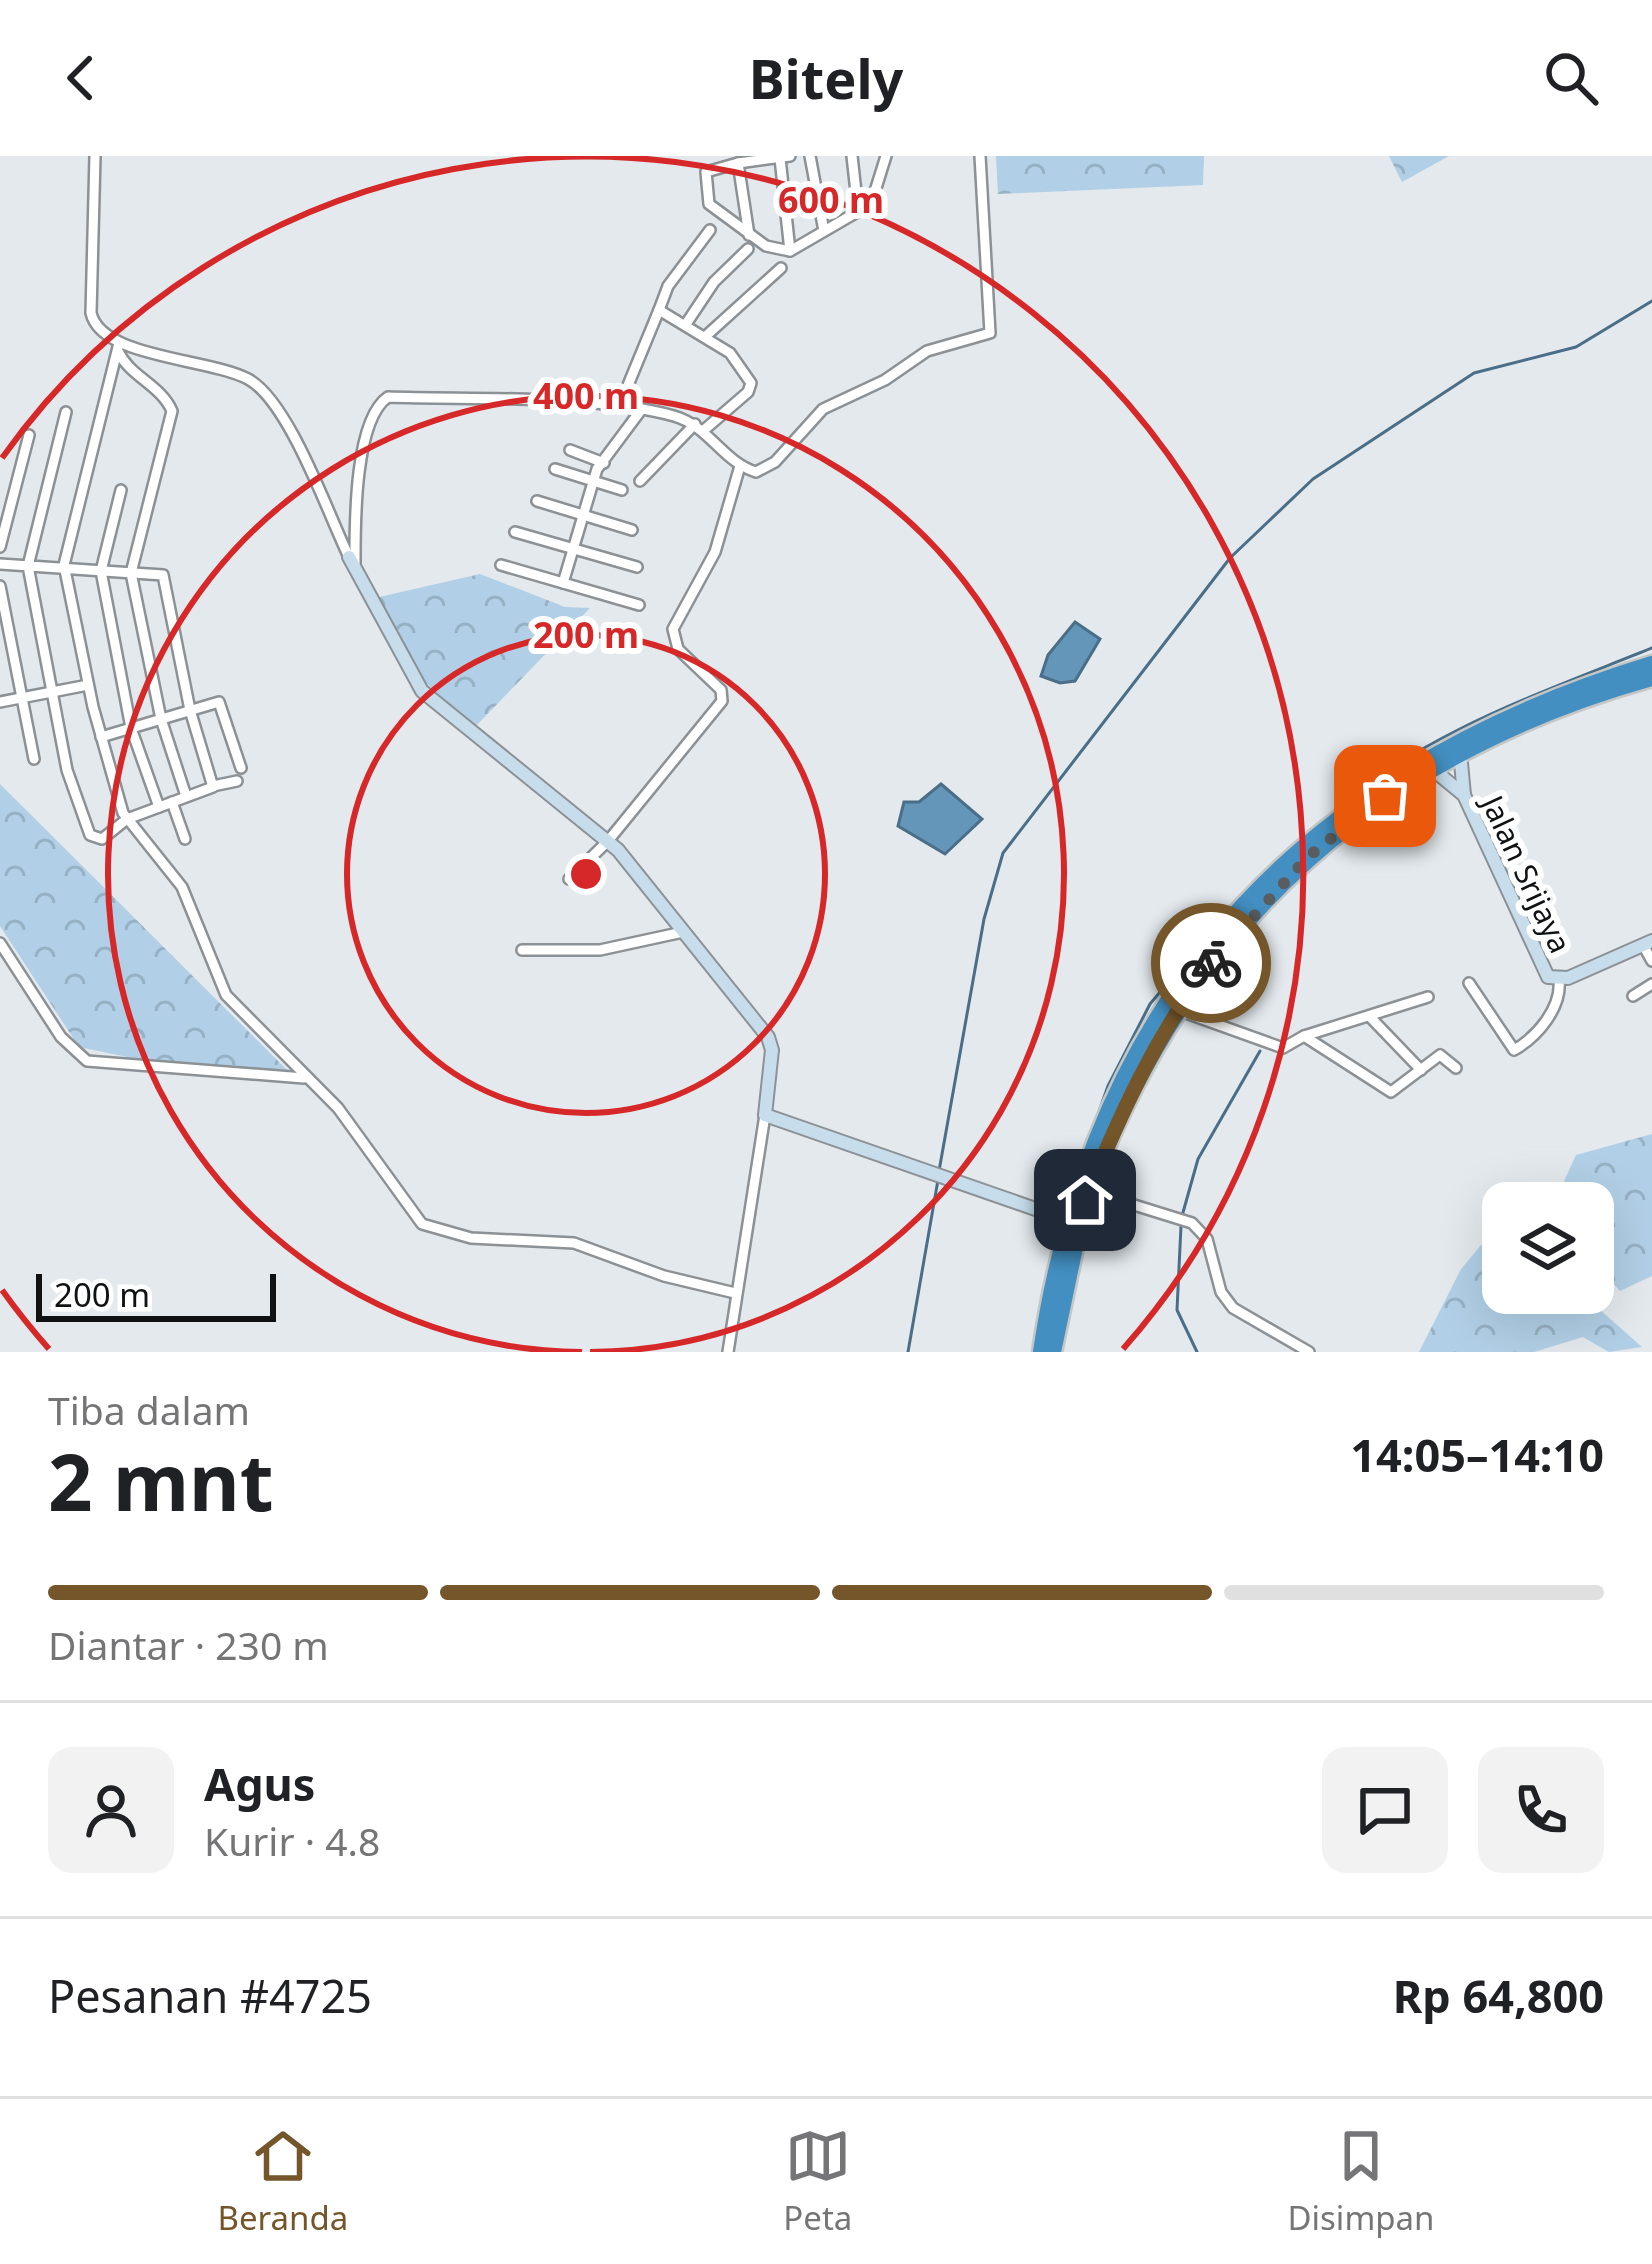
<!DOCTYPE html>
<html lang="id">
<meta charset="utf-8">
<style>
:root{--surface:#fff;--page:#f2f2f2;--text:#202124;--muted:#757577;--line:#e0e0e0;--accent:#74562a}
body{margin:0;font-family:"Noto Sans",sans-serif;background:var(--page);color:var(--text);height:100vh;display:flex;flex-direction:column;font-size:45px;white-space:nowrap}
*{box-sizing:border-box;margin:0}
p{font-size:39px;color:var(--muted)}
.icon{flex:none;width:66px;height:66px;fill:none;stroke:currentColor;stroke-width:2;stroke-linecap:round;stroke-linejoin:round}
.map{position:relative;height:1196px;overflow:hidden}
.panel{display:flex;flex-direction:column;background:var(--surface);flex:1}
.panel>*{flex:none}
.tools{position:absolute;left:1482px;top:1026px;display:grid;gap:24px}
.tools a{display:grid;place-items:center;width:132px;height:132px;border-radius:24px;background:var(--surface);box-shadow:0 12px 48px #0002;font-size:60px}
.scale{position:absolute;left:36px;bottom:30px;width:240px;box-sizing:border-box;padding-left:12px;border:6px solid #0f1112;border-top:0;font-size:33px;line-height:42px;white-space:nowrap;color:#0f1112;-webkit-text-stroke:9px #fff;paint-order:stroke}
.pin{position:absolute;display:grid;place-items:center;width:102px;height:102px;color:#fff;margin:-51px;border-radius:24px;box-shadow:0 6px 18px #0006}
.courier{position:absolute;display:grid;place-items:center;width:120px;height:120px;margin:-60px;border:9px solid #74562a;border-radius:50%;background:#fff;color:#222;box-shadow:0 3px 15px #0007}
.head em{font-style:normal;font-weight:700}
.head div{display:flex;flex-direction:column-reverse}
.head{display:flex;align-items:center;justify-content:space-between;height:204px;padding:0 48px}
h1{font-size:78px;font-weight:700;line-height:90px}
.bar{display:grid;grid-template-columns:repeat(4,1fr);gap:18px 12px;align-content:center;height:144px;padding:0 48px}
.bar i{height:15px;border-radius:9px;background:var(--line)}
.bar .selected{background:var(--accent)}
.bar p{grid-column:span 4}
.line{display:flex;align-items:center;gap:30px;padding:0 48px;border-top:3px solid var(--line)}
.line div{flex:1}
.round{display:grid;place-items:center;flex:none;width:126px;height:126px;border-radius:24px;background:var(--page)}
header{display:flex;justify-content:space-between;align-items:center;height:156px;padding:0 48px;background:var(--surface);font-size:54px;font-weight:700}
.tabs{display:flex;justify-content:space-around;align-items:center;height:168px;border-top:3px solid var(--line);background:var(--surface);font-size:33px;color:var(--muted)}
.tabs a{display:grid;justify-items:center;gap:6px}
.tabs .selected{color:var(--accent)}
.map>svg:first-child{display:block}
.forest{fill:url(#forest-crowns)}
.water{fill:#6496ba;stroke:#4a6e88;stroke-width:3}
.lines{fill:none;stroke-linecap:round;stroke-linejoin:round}
.stream{stroke:#4a6e88;stroke-width:3}
.street-casing{stroke:#8c9195;stroke-width:14}
.secondary-casing{stroke:#8c9195;stroke-width:16}
.highway-casing{stroke:#c5c6c6;stroke-width:21}
.street{stroke:#fff;stroke-width:9}
.secondary{stroke:#c7ddec;stroke-width:12}
.highway{stroke:#438fc1;stroke-width:16}
.done{stroke:#595d5f;stroke-width:12;stroke-dasharray:0 21.6}
.route{stroke:#74562a;stroke-width:15}
.ring{fill:none;stroke:#d62828;stroke-width:6}
.labels{text-anchor:middle;dominant-baseline:central;stroke-width:12;stroke-linejoin:round;paint-order:stroke}
.street-label{font-size:30px;fill:#0f1112;stroke:#fff}
.centre{fill:#d62828;stroke:#fff;stroke-width:6}
.ring-label{font-size:36px;text-anchor:middle;font-weight:bold;fill:#d62828;stroke:#fff;stroke-width:12;stroke-linejoin:round;paint-order:stroke}
</style>
<header><svg class="icon" aria-label="back" viewBox="0 0 24 24"><path d="M15 5l-7 7 7 7"/></svg>Bitely<svg class="icon" aria-label="search" viewBox="0 0 24 24"><circle cx="10" cy="10" r="6"/><path d="M15 15l6 6"/></svg></header>
<div class="map">
<svg width="1652" height="1196" viewBox="0 0 1652 1196">
<defs>
<pattern id="forest-crowns" width="20" height="18" patternUnits="userSpaceOnUse" patternTransform="scale(3)"><rect width="20" height="18" fill="#b1cfe6"/><path d="M2 6a3 3 0 1 1 6 0M12 15a3 3 0 1 1 6 0" fill="none" stroke="#97b1c4"/></pattern>
</defs>
<rect width="100%" height="100%" fill="#e3e9ed"/>
<g class="forest">
<polygon points="996,0 1204,0 1203,29 998,38"/>
<polygon points="1389,0 1449,0 1402,26"/>
<polygon points="480,418 565,451 590,452 474,572 421,522 375,442"/>
<polygon points="0,628 288,915 142,904 79,891 0,770"/>
<polygon points="1652,978 1652,1120 1620,1135 1593,1105 1593,1047 1554,1047 1576,999"/>
<polygon points="1503,1063 1503,1137 1581,1137 1642,1191 1609,1196 1583,1181 1534,1196 1419,1196 1461,1113"/>
</g>
<g class="water">
<polygon points="1075,466 1100,483 1075,525 1060,527 1041,520 1048,499"/>
<polygon points="941,628 982,663 945,698 898,670 904,646 919,646"/>
</g>
<g class="lines">
<g class="stream">
<path d="M1326 663C1415 579 1541 537 1652 492"/>
<polyline points="939,1015 984,763 1003,697 1230,402 1313,323 1474,217 1576,191 1652,145"/>
<polyline points="1062,1059 1108,930 1150,848 1220,765"/>
<polyline points="1182,1060 1198,1003 1260,895"/>
<polyline points="1181,1070 1177,1154 1197,1196"/>
<polyline points="908,1196 938,1024"/>
<polyline points="1033,1196 1059,1069"/>
</g>
<defs>
<g id="street">
<path d="M95 0 91 157C101 202 208 202 248 223 289 245 328 358 349 401"/>
<polyline points="810,0 824,75"/>
<polyline points="852,0 858,54"/>
<polyline points="738,7 706,16 709,48 766,90 790,95 780,2"/>
<polyline points="749,79 738,7 790,0"/>
<polyline points="790,95 871,48 886,0"/>
<polyline points="659,154 668,130 710,74"/>
<polyline points="686,168 714,126 748,93"/>
<polyline points="707,179 781,112"/>
<polyline points="119,187 64,409 93,551 123,657 182,731 226,839 338,952 422,1068 471,1082 574,1087 664,1120 735,1137"/>
<path d="M118 195C130 221 160 228 172 255L131 417 161 563 186 640"/>
<polyline points="619,251 659,154 730,197 751,227 748,236 704,274"/>
<polyline points="570,294 604,307"/>
<polyline points="555,313 622,334"/>
<polyline points="640,325 695,268"/>
<polyline points="121,334 101,415 131,572 159,651"/>
<polyline points="537,345 632,374"/>
<polyline points="515,376 637,411"/>
<polyline points="0,391 29,279"/>
<path d="M355 407C355 369 354 264 388 241 473 244 593 238 674 260 709 270 723 306 756 316L775 306 823 253 885 224 927 195 990 177 980 0"/>
<path d="M0 408C54 412 109 415 163 419L190 554 213 631 127 663 102 683 90 679 67 614 28 410 66 256"/>
<polyline points="501,409 639,449"/>
<polyline points="563,427 597,313 641,254"/>
<polyline points="0,430 34,603"/>
<polyline points="0,546 88,529"/>
<polyline points="101,581 219,546 241,612"/>
<polyline points="213,630 237,625"/>
<polyline points="172,646 185,683"/>
<polyline points="569,723 608,685 722,545 721,534 678,493 673,473 715,396 740,310"/>
<polyline points="0,787 61,881 87,905 304,922"/>
<polyline points="1643,789 1652,805"/>
<polyline points="522,794 600,794 683,776"/>
<path d="M1469 827 1514 894C1537 881 1562 852 1559 824"/>
<polyline points="1633,840 1652,828"/>
<polyline points="1180,855 1283,892 1304,880 1428,841"/>
<polyline points="1370,861 1421,914"/>
<polyline points="1304,880 1391,936 1440,899 1456,912"/>
<polyline points="1089,1035 1192,1067 1207,1083 1221,1136 1233,1152 1309,1196"/>
<polyline points="728,1196 765,959"/>
</g>
<g id="secondary">
<polyline points="349,401 422,535 618,694 768,881 772,894 765,959 1067,1064"/>
<polyline points="1460,596 1464,639"/>
<polyline points="1430,611 1464,639 1548,821 1568,822 1652,785"/>
</g>
<g id="highway">
<path d="M1097 1014C1199 757 1386 596 1652 522"/>
<path d="M1041 1196C1094 834 1307 613 1652 508"/>
<polyline points="1053,1196 1085,1044"/>
</g>
</defs>
<use href="#street" class="street-casing"/>
<use href="#secondary" class="secondary-casing"/>
<use href="#highway" class="highway-casing"/>
<use href="#street" class="street"/>
<use href="#secondary" class="secondary"/>
<use href="#highway" class="highway"/>
</g>
<g class="lines">
<polyline class="done" points="1211,807 1309,700 1385,640"/>
<path class="route" d="M1085 1044C1120 959 1155 881 1211 807"/>
</g>
<g class="ring">
<circle cx="586" cy="718" r="239"/>
<path d="M582 1196A478 478 0 1 1 590 1196"/>
<path d="M49 1193A717 717 0 0 1 2 1134M2 302A717 717 0 1 1 1123 1193"/>
</g>
<g class="labels">
<g class="street-label">
<text transform="translate(1527 718) rotate(65)">Jalan Srijaya</text>
</g>
</g>
<circle cx="586" cy="718" r="18" class="centre"/>
<g class="ring-label">
<text x="831" y="57">600 m</text>
<text x="586" y="253">400 m</text>
<text x="586" y="492">200 m</text>
</g>
</svg>
<div class="tools">
<a><svg class="icon" aria-label="layers" viewBox="0 0 24 24"><path d="M12 4l9 5-9 5-9-5zM3 14l9 5 9-5"/></svg></a>
</div>
<div class="scale">200 m</div>
<div class="pin" style="left:1385px;top:640px;background:#ea580c"><svg class="icon" aria-label="bag" viewBox="0 0 24 24"><path d="M5 8h14l-1 12H6zM9 8a3 3 0 0 1 6 0"/></svg></div>
<div class="pin" style="left:1085px;top:1044px;background:#1f2937"><svg class="icon" aria-label="home" viewBox="0 0 24 24"><path d="M3 11l9-7 9 7M6 9v11h12V9"/></svg></div>
<div class="courier" style="left:1211px;top:807px"><svg class="icon" aria-label="bike" viewBox="0 0 24 24"><circle cx="6" cy="16" r="4"/><circle cx="18" cy="16" r="4"/><path d="M6 16l4-8h5l3 8M10 8l3 8H6M13 5h3"/></svg></div>
</div>
<section class="panel">
<div class="head"><div><h1>2 mnt</h1><p>Tiba dalam</p></div><em>14:05–14:10</em></div>
<div class="bar"><i class="selected"></i><i class="selected"></i><i class="selected"></i><i></i><p>Diantar · 230 m</p></div>
<div class="line" style="height:216px"><a class="round"><svg class="icon" aria-label="person" viewBox="0 0 24 24"><circle cx="12" cy="8" r="4"/><path d="M4 21q1-7 8-7t8 7"/></svg></a><div><b>Agus</b><p>Kurir · 4.8</p></div><a class="round"><svg class="icon" aria-label="chat" viewBox="0 0 24 24"><path d="M4 5h16v11H9l-5 4z"/></svg></a><a class="round"><svg class="icon" aria-label="phone" viewBox="0 0 24 24"><path d="M5 4h4l2 5-3 2q2 4 5 5l2-3 5 2v4C11 20 4 13 5 4z"/></svg></a></div>
<div class="line" style="height:156px"><div>Pesanan #4725</div><b>Rp 64,800</b></div>
</section>
<nav class="tabs">
<a class="selected"><svg class="icon" aria-label="home" viewBox="0 0 24 24"><path d="M3 11l9-7 9 7M6 9v11h12V9"/></svg>Beranda</a>
<a><svg class="icon" aria-label="map" viewBox="0 0 24 24"><path d="M3 6l6-2 6 2 6-2v14l-6 2-6-2-6 2zM9 4v14M15 6v14"/></svg>Peta</a>
<a><svg class="icon" aria-label="saved" viewBox="0 0 24 24"><path d="M7 4h10v16l-5-4-5 4z"/></svg>Disimpan</a>
</nav>
